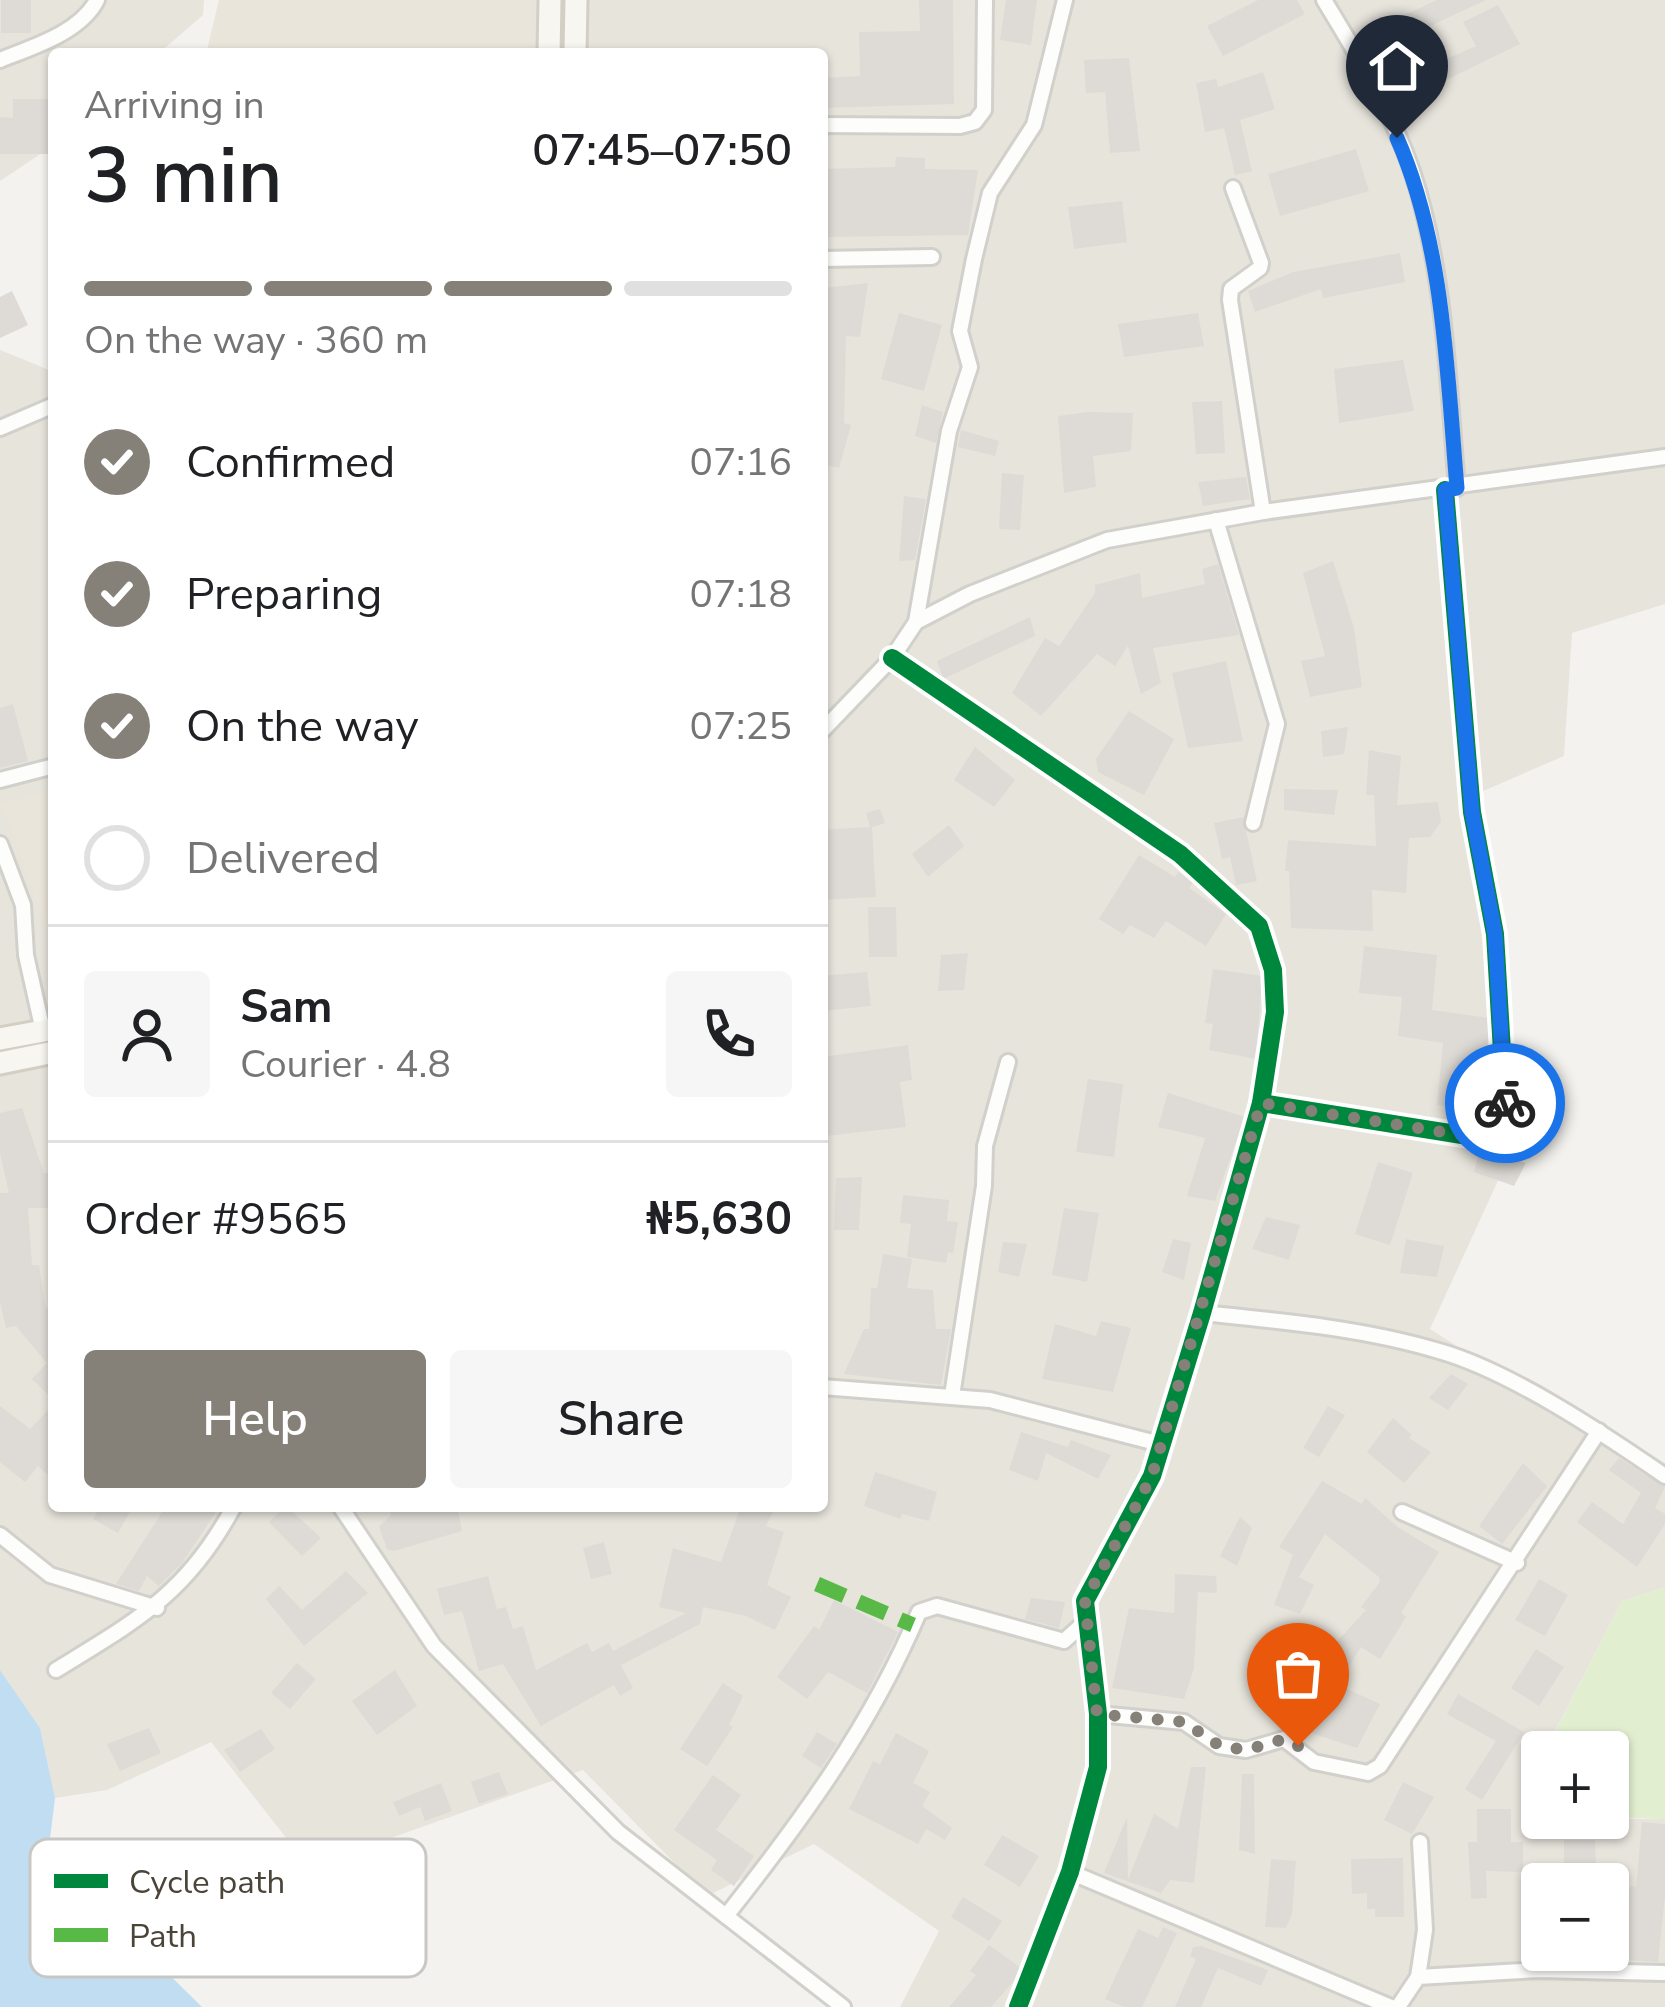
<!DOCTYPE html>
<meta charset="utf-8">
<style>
:root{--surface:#fff;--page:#f6f6f6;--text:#202124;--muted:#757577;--line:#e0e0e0;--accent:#868178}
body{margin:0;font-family:"Nunito Sans",sans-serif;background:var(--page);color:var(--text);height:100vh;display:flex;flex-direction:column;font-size:45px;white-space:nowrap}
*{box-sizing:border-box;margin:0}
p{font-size:39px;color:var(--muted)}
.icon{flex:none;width:66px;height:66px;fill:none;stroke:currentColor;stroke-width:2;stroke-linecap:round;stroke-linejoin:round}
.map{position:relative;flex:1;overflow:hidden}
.drawer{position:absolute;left:48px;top:48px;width:780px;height:1464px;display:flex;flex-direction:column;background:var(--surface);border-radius:12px;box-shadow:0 3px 9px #0004}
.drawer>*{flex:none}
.fabs{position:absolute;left:1521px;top:1731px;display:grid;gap:24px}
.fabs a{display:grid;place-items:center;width:108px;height:108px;border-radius:12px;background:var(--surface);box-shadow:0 3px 9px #0004;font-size:60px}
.pin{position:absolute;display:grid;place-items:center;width:102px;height:102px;color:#fff;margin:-123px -51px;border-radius:50% 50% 50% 0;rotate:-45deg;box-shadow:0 0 12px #0007}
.pin .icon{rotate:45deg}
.courier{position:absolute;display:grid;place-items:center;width:120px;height:120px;margin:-60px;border:9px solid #1a73e8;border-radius:50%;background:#fff;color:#222;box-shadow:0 3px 15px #0007}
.headline em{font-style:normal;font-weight:600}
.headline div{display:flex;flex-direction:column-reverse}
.headline{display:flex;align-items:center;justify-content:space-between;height:204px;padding:0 36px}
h1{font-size:78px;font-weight:600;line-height:90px}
.bar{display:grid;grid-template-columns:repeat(4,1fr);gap:18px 12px;align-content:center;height:144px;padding:0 36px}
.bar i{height:15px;border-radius:9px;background:var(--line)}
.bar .selected{background:var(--accent)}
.bar p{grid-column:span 4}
.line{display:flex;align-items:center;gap:30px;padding:0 36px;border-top:3px solid var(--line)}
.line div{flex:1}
.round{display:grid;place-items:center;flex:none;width:126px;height:126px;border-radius:12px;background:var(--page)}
ol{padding:0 36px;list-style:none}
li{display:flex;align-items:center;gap:36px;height:132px}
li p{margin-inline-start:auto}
li .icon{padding:12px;border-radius:50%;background:var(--accent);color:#fff;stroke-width:4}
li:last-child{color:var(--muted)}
li i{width:66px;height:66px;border:6px solid var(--line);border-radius:50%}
.action{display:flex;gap:24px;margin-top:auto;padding:24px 36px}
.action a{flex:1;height:138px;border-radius:12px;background:var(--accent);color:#fff;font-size:48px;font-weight:600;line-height:138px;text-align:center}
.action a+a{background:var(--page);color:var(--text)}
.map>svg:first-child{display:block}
.residential{fill:#e7e4dc;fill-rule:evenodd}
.education{fill:#eae5da}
.green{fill:#e1eecf}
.water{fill:#c0ddf1}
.building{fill:#dedbd6}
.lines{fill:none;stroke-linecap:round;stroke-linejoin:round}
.minor-casing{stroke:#d2d0cb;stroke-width:20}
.secondary-casing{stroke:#d3cfc5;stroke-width:27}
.minor{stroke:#fdfdfc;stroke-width:14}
.secondary{stroke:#f7f6f1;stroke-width:21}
.quiet{stroke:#58b947;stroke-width:15;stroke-dasharray:30 15;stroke-linecap:butt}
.cycleway-casing{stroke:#fff;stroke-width:26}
.cycleway{stroke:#00873e;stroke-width:18}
.done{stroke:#868178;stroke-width:12;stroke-dasharray:0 21.6}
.route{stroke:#1a73e8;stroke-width:15}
.key{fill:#fff;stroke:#c9c7c4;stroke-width:3}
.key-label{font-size:33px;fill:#4b4439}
</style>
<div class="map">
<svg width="1665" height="2007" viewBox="0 0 1665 2007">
<rect width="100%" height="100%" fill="#f4f2ee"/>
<g class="residential">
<polygon points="0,0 204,0 203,15 158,54 54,54 54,145 0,181"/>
<path d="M357 0H1665V604L1572 633 1564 756 1481 792 1507 1161 1430 1329 1665 1478V1587L1622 1601 1549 1743 1550 1752H1542V1818L1665 1819V2007H900L939 1931 814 1844 707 1896 583 1770 309 1867 211 1742 107 1790 55 1798 40 1728 0 1670V350L54 372V1506H822V54H357ZM1542 1884H1608V1950H1542Z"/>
</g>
<g class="education">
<polygon points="219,0 530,0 531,54 206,54"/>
<polygon points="54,790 54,950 1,804"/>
</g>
<polygon class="green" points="1665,1587 1665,1819 1608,1817 1608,1752 1550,1752 1549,1744 1622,1601"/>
<polygon class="water" points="0,1670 40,1728 55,1798 43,1895 146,1952 202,2007 0,2007"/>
<g class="building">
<rect x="1" y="0" width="30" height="33"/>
<polygon points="919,0 953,0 954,104 822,108 822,78 860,76 859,32 920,31"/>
<polygon points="1006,0 1037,0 1031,45 1000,40"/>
<polygon points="1258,0 1297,0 1305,14 1223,56 1207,26"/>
<polygon points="1437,0 1486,0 1394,43 1385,24"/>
<polygon points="1498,5 1520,44 1403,101 1394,82 1476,46 1463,22"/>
<polygon points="1129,58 1140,151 1110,153 1105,92 1086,93 1084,60"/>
<polygon points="1263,72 1275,109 1240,120 1252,171 1235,175 1224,128 1205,132 1196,83 1216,79 1218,87"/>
<polygon points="13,99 53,99 53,154 0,154 0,117 13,118"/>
<polygon points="1356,149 1369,191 1280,216 1268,174"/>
<polygon points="896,157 925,158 925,169 978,170 968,235 822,237 822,169 895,167"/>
<polygon points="1122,201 1127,242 1074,249 1068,207"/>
<polygon points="1400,253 1405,282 1323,298 1321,289 1255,312 1248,291 1293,272"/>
<polygon points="868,283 860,337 846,336 844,423 851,425 839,468 822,464 825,288"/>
<polygon points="12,291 28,325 0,338 0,297"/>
<polygon points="899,313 942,325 924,391 881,379"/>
<polygon points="1198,313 1204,346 1124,357 1118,324"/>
<polygon points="1403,360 1414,411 1339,423 1334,369"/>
<polygon points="1222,401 1225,453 1196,454 1192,402"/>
<polygon points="922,405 943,412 936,443 915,436"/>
<polygon points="1088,412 1133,413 1131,451 1093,456 1096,487 1064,493 1058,416"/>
<polygon points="961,430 999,441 995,456 958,447"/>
<polygon points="1002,473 1024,475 1020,530 999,529"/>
<polygon points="1246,477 1250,499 1203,506 1198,482"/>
<polygon points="904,496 926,499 915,560 899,561"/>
<polygon points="1333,561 1354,628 1362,687 1310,697 1301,661 1325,656 1303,573"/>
<polygon points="1218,564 1239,635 1153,648 1161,683 1141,694 1128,646 1115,666 1097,654 1041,716 1012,693 1045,638 1059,646 1095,593 1095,585 1140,573 1142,598 1205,584 1202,569"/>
<polygon points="1030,617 1035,636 943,679 937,661"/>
<polygon points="1226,661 1243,741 1188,748 1172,673"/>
<polygon points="13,704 28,761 0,768 0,708"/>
<polygon points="1129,711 1174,739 1144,795 1098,772 1096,759"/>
<polygon points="1348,727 1344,754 1323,757 1321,731"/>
<polygon points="975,747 1015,780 994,807 954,780"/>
<polygon points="1369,750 1401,756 1397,805 1438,802 1441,822 1430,837 1409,838 1406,893 1372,890 1373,931 1291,928 1289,871 1285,871 1288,840 1376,846 1374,795 1366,795"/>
<polygon points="1284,789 1338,790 1334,815 1284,810"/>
<polygon points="880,809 885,823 872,827 876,897 822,900 822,830 870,827 866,813"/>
<polygon points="1243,817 1257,881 1236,885 1230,857 1222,859 1214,823"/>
<polygon points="949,825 964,846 928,877 912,854"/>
<polygon points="1139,855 1175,877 1178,872 1193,882 1189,888 1226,914 1206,946 1166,921 1154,938 1130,925 1123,934 1099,919"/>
<polygon points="868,907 896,907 897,957 869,957"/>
<polygon points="1364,946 1437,955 1432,1010 1489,1018 1487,1052 1481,1051 1478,1110 1437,1105 1443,1043 1398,1036 1402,997 1359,993"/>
<polygon points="968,953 964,990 938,991 941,955"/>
<polygon points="1213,969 1262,976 1256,1059 1209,1050 1213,1024 1205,1023"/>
<polygon points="867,972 871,1006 822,1011 822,976"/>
<polygon points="908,1045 912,1080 900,1082 906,1127 826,1136 822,1057"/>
<polygon points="1088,1079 1123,1084 1114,1157 1076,1152"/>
<polygon points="1168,1093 1245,1117 1215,1201 1187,1196 1205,1138 1158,1127"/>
<polygon points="22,1108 44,1173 54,1172 54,1208 28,1208 32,1265 39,1265 45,1305 54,1318 54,1400 32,1379 47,1363 16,1326 6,1328 0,1302 0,1193 9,1193 0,1153 0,1113"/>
<polygon points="1480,1150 1526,1163 1514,1186 1474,1172"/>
<polygon points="1378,1162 1413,1173 1390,1245 1355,1234"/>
<polygon points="862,1177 859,1230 834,1230 836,1178"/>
<polygon points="903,1195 949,1200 947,1221 958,1222 953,1253 948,1252 946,1263 907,1257 911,1224 900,1223"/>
<polygon points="1064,1208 1099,1213 1087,1282 1052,1275"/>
<polygon points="1266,1217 1300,1225 1289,1260 1252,1249"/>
<polygon points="1173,1239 1191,1243 1184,1280 1162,1272"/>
<polygon points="1406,1239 1444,1246 1437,1277 1400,1273"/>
<polygon points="1003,1242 1027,1244 1019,1277 998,1272"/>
<polygon points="883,1254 912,1259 907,1288 933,1290 936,1329 951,1329 941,1385 844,1374 864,1329 869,1329 871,1288 877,1288"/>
<polygon points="1101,1321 1131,1328 1113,1392 1042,1379 1055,1324 1096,1336"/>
<polygon points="1451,1374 1468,1384 1448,1410 1429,1398"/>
<polygon points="54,1404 54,1480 38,1466 25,1482 0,1462 0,1406 30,1429"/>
<polygon points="1328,1406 1345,1415 1319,1457 1303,1448"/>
<polygon points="1393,1418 1412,1435 1409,1438 1431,1452 1404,1483 1367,1452"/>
<polygon points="1021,1432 1068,1447 1071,1440 1111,1455 1098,1479 1046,1453 1038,1481 1009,1470"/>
<polygon points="1619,1458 1665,1487 1655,1508 1665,1514 1665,1524 1637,1567 1577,1522 1592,1502 1623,1524 1641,1493 1609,1470"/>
<polygon points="1523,1463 1547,1486 1502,1544 1479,1526"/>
<polygon points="875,1472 937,1492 929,1521 902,1514 900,1519 864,1506"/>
<polygon points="1322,1481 1362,1504 1365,1498 1399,1528 1439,1552 1401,1613 1406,1617 1380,1659 1361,1647 1344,1674 1312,1669 1366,1610 1361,1607 1380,1582 1379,1577 1325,1534 1299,1577 1314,1585 1300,1614 1274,1605 1293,1555 1279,1547"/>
<polygon points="101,1506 133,1506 118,1533 93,1519"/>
<polygon points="166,1506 220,1506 182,1563 159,1586 147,1576 139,1591 116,1584"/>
<polygon points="286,1506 321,1538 302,1556 269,1522"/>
<polygon points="388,1506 457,1506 462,1531 394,1551 387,1549 379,1527 391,1515"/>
<polygon points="741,1506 776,1506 766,1526 784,1532 767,1585 791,1597 775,1630 746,1616 703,1607 700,1624 621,1665 633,1688 620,1696 614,1685 541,1726 503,1664 479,1671 462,1611 444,1615 437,1589 488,1576 497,1609 506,1607 513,1629 523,1626 536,1670 587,1643 592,1652 609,1643 613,1651 686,1613 659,1607 673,1548 721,1562"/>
<polygon points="1240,1517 1252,1528 1237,1566 1220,1556"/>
<polygon points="604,1542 612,1574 591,1579 583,1548"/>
<polygon points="346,1571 368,1593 304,1646 266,1599 279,1586 302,1610"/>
<polygon points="1175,1574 1216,1576 1217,1593 1198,1592 1194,1668 1184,1699 1112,1688 1129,1608 1174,1613"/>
<polygon points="1539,1579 1568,1595 1545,1636 1515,1620"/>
<polygon points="1031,1598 1065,1602 1059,1628 1025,1619"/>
<polygon points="834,1600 898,1632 867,1693 828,1672 807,1699 777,1677 814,1626 819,1630"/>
<polygon points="1536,1649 1564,1667 1539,1706 1511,1688"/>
<polygon points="297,1663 316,1679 290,1709 271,1693"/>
<polygon points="395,1670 417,1706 377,1735 352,1701"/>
<polygon points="1310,1672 1380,1704 1357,1748 1299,1729"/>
<polygon points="723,1683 743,1696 729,1725 733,1727 707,1766 680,1749"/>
<polygon points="1458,1694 1524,1732 1482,1800 1465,1789 1496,1741 1447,1714"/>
<polygon points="149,1728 161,1753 120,1771 107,1744"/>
<polygon points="261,1729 275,1749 240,1772 224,1750"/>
<polygon points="817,1732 837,1744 821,1768 802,1756"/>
<polygon points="896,1733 929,1751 913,1783 930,1792 922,1806 952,1828 945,1840 926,1829 918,1844 849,1809 873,1761 880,1764"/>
<polygon points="1191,1767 1206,1767 1194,1883 1170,1880 1161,1893 1104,1873 1127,1817 1128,1880 1154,1814 1178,1829"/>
<polygon points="499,1772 508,1794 479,1804 471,1782"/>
<polygon points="1242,1774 1254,1774 1255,1854 1239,1850"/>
<polygon points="713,1775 741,1795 716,1830 754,1856 734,1886 711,1870 717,1860 674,1830"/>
<polygon points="1403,1782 1434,1797 1412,1834 1384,1820"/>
<polygon points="441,1783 452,1811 425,1821 420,1807 399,1816 393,1802"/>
<polygon points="1477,1809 1511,1809 1511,1842 1523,1842 1523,1872 1486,1871 1487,1898 1471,1899 1468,1842 1477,1842"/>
<polygon points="1642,1822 1665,1824 1665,1896 1658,1962 1621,1960 1630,1886 1636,1887"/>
<polygon points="1002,1835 1039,1856 1020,1887 984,1865"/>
<polygon points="1564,1840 1595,1840 1596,1872 1564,1873"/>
<polygon points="1403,1858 1404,1917 1375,1917 1375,1909 1367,1909 1367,1893 1352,1894 1351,1859"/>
<polygon points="1271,1859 1296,1861 1292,1914 1286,1928 1265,1927"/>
<polygon points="963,1897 1002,1921 989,1941 951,1917"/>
<polygon points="1163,1927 1177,1933 1142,2007 1124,2007 1105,1999 1138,1929 1158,1938"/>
<polygon points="989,1945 1021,1968 1018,1976 991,2007 949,2007 976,1975 970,1971"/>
<polygon points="1201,1946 1268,1970 1261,1986 1218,1968 1201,2007 1175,2007 1196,1959 1190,1956 1193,1947"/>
</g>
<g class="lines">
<defs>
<g id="minor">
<path d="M1324 0C1357 54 1391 110 1412 171 1445 271 1448 383 1457 488"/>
<path d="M0 60C32 47 80 33 97 0"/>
<polyline points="822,125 960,126 975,122 984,110 985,0"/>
<polyline points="1233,188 1261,263 1260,268 1231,289 1230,300 1263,512"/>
<polyline points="822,259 932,257"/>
<polyline points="0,428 54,405"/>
<polyline points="1216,520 1277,724 1253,823"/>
<polyline points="916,622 970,594 1107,540 1263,512 1665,457"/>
<polyline points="892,658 1180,854 1259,926 1273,970 1275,1012 1261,1103 1202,1313 1152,1476 1085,1601 1098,1714 1098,1767 1070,1872 1018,2007"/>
<polyline points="822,731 892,658 916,622 949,431 970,367 960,331 974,259 990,193 1034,125 1065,0"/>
<polyline points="0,780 54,766"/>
<polyline points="0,844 23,905 26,955 43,1031"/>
<polyline points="1261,1103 1487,1139 1500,1133 1506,1118 1495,934 1472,812 1445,490"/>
<path d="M1202 1313C1280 1321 1363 1328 1439 1351 1510 1371 1604 1434 1665 1476"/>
<polyline points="822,1387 990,1400 1160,1444"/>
<polyline points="952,1396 984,1186 985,1146 1008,1062"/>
<polyline points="340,1506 434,1646 618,1832 843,2007"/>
<polyline points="1402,1512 1517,1563"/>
<polyline points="0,1535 50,1575 157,1608"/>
<path d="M56 1670C137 1620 187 1594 234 1506"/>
<polyline points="1098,1714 1184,1722 1219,1746 1246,1750 1284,1739 1314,1762 1368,1773 1380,1766 1599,1431"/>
<polyline points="1070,1872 1391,2007"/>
<path d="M726 1916C802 1820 871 1726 919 1612L937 1606 1064 1641 1084 1623"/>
<polyline points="1418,1977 1425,1930 1420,1842"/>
<polyline points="1398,2007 1418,1977 1538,1970 1663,1973"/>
</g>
<g id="secondary">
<polyline points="549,54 550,0"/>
<polyline points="575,54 576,0"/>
<polyline points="0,1039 54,1029"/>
<polyline points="0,1063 54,1052"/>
</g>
</defs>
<use href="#minor" class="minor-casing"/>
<use href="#secondary" class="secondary-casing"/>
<use href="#minor" class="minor"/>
<use href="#secondary" class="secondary"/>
<polyline class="quiet" points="817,1584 913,1625"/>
<defs>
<g id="cycleway">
<polyline points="892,658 1180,854 1259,926 1273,970 1275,1012 1261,1103 1202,1313 1152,1476 1085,1601 1098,1714 1098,1767 1070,1872 1018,2007"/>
<polyline points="1261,1103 1487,1139 1500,1133 1506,1118 1495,934 1472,812 1445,490"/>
</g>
</defs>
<use href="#cycleway" class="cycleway-casing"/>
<use href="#cycleway" class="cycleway"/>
</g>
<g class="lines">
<polyline class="done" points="1298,1746 1284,1739 1246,1750 1220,1746 1184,1722 1097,1714 1085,1601 1152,1476 1261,1103 1487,1139 1500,1133 1505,1103"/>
<path class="route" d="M1397 138C1444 245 1447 372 1457 488L1445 490 1472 812 1495 934 1505 1103"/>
</g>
<rect x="30" y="1839" width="396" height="138" rx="18" class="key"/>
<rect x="54" y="1874" width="54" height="14" fill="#00873e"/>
<rect x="54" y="1928" width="54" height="14" fill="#58b947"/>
<g class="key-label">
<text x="129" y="1893">Cycle path</text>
<text x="129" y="1947">Path</text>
</g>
</svg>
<div class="fabs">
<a>+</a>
<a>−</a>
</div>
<div class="pin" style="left:1298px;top:1746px;background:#ea580c"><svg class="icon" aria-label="bag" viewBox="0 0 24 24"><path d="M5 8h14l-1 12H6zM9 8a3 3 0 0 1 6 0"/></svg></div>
<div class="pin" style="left:1397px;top:138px;background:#1f2937"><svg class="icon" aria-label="home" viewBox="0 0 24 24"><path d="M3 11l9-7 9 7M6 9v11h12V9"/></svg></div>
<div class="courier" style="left:1505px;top:1103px"><svg class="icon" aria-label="bike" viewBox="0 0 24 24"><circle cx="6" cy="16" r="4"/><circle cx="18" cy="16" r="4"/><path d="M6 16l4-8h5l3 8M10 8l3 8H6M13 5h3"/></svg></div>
<section class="drawer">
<div class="headline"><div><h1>3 min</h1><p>Arriving in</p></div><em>07:45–07:50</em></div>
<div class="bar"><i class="selected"></i><i class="selected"></i><i class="selected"></i><i></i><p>On the way · 360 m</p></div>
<ol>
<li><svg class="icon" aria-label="check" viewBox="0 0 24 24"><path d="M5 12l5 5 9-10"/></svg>Confirmed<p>07:16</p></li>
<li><svg class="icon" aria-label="check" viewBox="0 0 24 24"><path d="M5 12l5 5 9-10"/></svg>Preparing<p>07:18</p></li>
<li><svg class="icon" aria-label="check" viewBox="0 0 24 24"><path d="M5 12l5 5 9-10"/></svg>On the way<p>07:25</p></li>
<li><i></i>Delivered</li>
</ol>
<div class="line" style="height:216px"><a class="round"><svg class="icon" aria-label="person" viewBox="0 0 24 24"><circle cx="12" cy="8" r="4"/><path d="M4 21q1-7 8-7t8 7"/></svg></a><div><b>Sam</b><p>Courier · 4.8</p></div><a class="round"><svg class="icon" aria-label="phone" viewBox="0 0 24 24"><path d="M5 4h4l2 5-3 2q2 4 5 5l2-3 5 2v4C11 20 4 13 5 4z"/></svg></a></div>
<div class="line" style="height:156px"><div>Order #9565</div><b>₦5,630</b></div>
<div class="action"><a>Help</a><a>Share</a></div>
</section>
</div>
